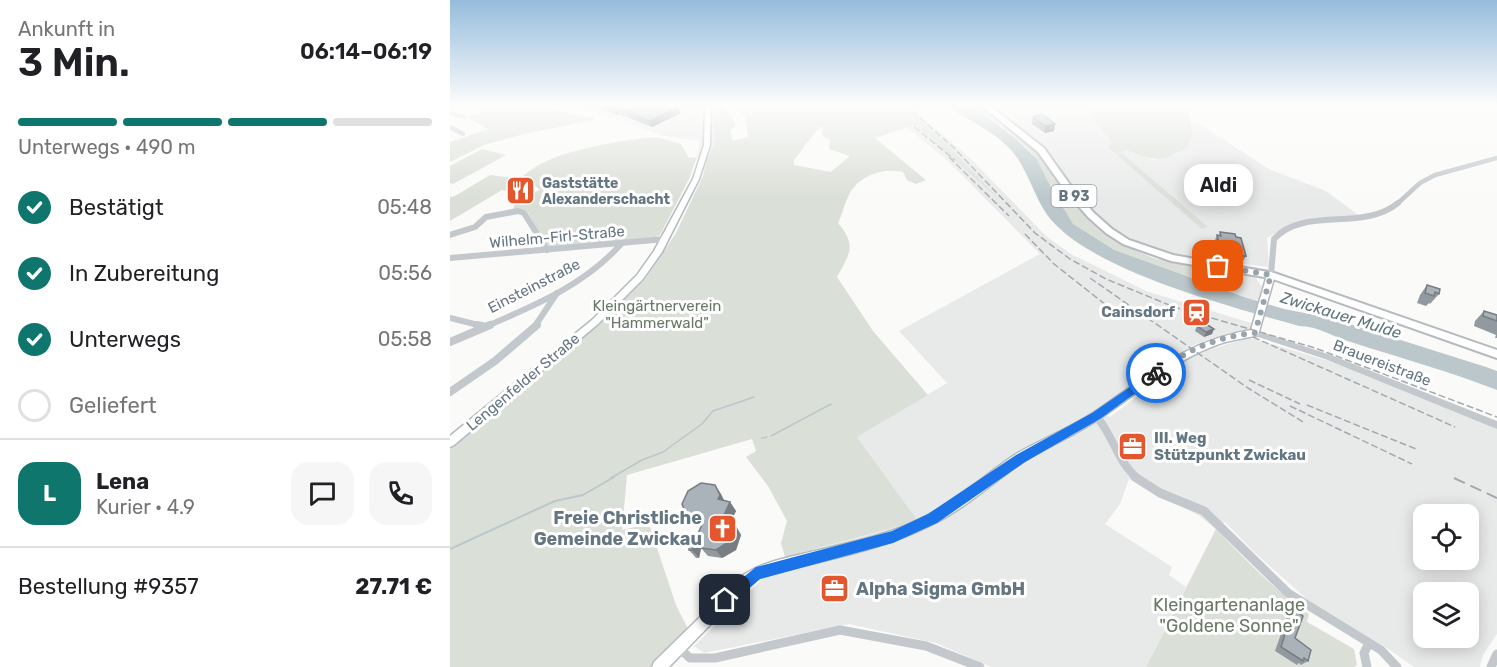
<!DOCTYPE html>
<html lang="de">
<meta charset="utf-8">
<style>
:root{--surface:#fff;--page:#f6f6f6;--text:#202124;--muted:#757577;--line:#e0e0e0;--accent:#0f766e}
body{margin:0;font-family:Rubik,sans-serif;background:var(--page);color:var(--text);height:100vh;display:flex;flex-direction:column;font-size:22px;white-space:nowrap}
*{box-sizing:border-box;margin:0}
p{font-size:20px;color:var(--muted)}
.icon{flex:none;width:33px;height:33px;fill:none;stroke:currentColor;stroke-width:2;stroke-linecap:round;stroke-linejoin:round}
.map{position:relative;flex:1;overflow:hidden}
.side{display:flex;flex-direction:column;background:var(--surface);width:450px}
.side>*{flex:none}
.tools{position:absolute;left:963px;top:504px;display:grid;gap:12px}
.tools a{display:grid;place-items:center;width:66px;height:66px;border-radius:12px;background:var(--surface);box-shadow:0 3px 15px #0003;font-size:30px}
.pin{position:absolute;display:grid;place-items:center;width:51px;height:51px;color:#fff;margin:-26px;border-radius:12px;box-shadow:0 3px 9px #0006}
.courier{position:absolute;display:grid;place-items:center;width:60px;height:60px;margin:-30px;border:4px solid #1a73e8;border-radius:50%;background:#fff;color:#222;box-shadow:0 2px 8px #0007}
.bubble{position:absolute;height:42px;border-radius:18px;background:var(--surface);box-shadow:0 3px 15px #0003;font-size:20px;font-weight:600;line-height:42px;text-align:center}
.head em{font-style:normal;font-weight:600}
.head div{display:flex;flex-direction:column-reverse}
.head{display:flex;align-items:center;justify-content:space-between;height:102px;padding:0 18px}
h1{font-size:39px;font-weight:600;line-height:45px}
.bar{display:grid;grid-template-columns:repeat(4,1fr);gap:9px 6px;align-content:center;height:72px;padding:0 18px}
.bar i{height:8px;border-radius:4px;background:var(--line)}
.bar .selected{background:var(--accent)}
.bar p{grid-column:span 4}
.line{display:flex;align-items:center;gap:15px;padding:0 18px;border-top:2px solid var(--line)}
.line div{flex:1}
.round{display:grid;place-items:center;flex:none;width:63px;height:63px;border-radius:18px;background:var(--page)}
ol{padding:0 18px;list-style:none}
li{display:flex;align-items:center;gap:18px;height:66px}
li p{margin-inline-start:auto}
li .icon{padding:6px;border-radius:50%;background:var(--accent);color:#fff;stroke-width:4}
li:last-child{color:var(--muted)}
li i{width:33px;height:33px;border:3px solid var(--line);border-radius:50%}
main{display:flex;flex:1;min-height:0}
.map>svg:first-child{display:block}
.built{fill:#e8e9e9;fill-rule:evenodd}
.green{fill:#dadfd7;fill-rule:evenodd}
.water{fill:#bbc7cb}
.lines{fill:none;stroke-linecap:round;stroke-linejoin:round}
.stream-far1{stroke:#bbc7cb;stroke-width:1.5}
.stream{stroke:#bbc7cb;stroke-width:2}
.secondary-casing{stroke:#b3babf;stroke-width:3}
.primary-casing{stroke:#b5babe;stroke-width:4}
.minor-far3{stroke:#c3c8cc;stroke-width:4.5}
.minor-far2{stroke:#c3c8cc;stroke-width:6}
.minor-far1{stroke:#c3c8cc;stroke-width:8}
.minor{stroke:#c3c8cc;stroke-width:9}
.tertiary{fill:#c3c8cc;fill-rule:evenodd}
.secondary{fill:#fff;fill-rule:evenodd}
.primary{fill:#fff;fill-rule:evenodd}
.rail-far1{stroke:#a2aab0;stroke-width:1.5;stroke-dasharray:7 3;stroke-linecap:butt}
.rail{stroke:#a2aab0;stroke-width:2;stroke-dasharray:12 6;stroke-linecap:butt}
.wall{fill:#929a9f}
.shaded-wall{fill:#777d82}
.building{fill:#aab3b9;stroke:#777d82;stroke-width:1.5}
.route{fill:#1a73e8}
.done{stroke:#99a4ac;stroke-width:6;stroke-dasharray:0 10.8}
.labels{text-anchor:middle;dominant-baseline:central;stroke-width:6;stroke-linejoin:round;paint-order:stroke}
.far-poi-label{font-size:14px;font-weight:bold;fill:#657683;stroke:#fff;text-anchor:start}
.shield{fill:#fff;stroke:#939fa8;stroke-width:1.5}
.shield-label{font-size:14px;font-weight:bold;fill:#657683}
.street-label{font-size:15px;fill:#657683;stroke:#fff}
.park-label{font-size:15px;fill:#687a64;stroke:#fff}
.poi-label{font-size:15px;font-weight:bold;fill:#657683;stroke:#fff;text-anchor:end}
.water-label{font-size:16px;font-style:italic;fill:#60757c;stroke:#fff}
.near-poi-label{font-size:18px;font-weight:bold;fill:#657683;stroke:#fff;text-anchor:end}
.near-park-label{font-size:18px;fill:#687a64;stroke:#fff}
</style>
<main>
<section class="side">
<div class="head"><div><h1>3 Min.</h1><p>Ankunft in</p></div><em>06:14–06:19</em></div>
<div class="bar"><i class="selected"></i><i class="selected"></i><i class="selected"></i><i></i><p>Unterwegs · 490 m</p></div>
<ol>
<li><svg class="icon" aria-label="check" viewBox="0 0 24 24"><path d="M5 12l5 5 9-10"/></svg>Bestätigt<p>05:48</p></li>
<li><svg class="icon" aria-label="check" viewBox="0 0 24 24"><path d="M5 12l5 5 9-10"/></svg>In Zubereitung<p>05:56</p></li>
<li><svg class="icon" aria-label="check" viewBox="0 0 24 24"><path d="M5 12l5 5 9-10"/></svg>Unterwegs<p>05:58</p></li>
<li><i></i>Geliefert</li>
</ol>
<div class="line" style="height:108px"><b class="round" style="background:var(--accent);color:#fff">L</b><div><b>Lena</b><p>Kurier · 4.9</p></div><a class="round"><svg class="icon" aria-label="chat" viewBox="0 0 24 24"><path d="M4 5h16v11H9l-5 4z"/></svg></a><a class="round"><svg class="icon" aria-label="phone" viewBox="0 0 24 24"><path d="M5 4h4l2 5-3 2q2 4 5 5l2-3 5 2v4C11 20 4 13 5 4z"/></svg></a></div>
<div class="line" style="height:78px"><div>Bestellung #9357</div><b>27.71 €</b></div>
</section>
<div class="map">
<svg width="1047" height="667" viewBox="0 0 1047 667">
<rect width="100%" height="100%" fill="#fafaf8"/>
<g class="built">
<polygon points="125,105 263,105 265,143 257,158 247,157 250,141 215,136"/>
<polygon points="539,105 637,105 642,117 662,142 659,148 758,227 670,151 675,150 704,160 725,155 738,147 743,133 740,122 748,123 819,169 876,191 911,217 846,225 824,234 817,238 819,267 724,256 701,249 662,228 642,211 625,191 606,160 594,147"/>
<path d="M462 107 524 162 597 237 621 254 696 291 801 323 800 331 782 332 746 344 723 356 647 411 660 417 732 362 756 351 794 339H805L879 361 989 402 1047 429V634L1033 655 1030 667H964L937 648 859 601 803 551 775 522 766 529 748 515 679 479 670 504 655 524 722 567 719 575 736 587 696 667H541L486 643 399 624 254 653 244 646 335 557 468 521 407 437 497 383 449 331 590 254 498 161 456 127 464 125 541 191 494 141 457 109ZM974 514H1018V560H974ZM974 592H1018V638H974Z"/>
<polygon points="747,266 805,277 812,287 808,301 778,292 786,288 750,272"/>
</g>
<g class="green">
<polygon points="23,105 96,105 107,111 144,118 144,120 74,134 34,145 0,162 0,142 38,129 17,117 33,111"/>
<path d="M263 105H271L281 115 286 126 280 130 283 141 298 137 295 116 285 110 283 105H453L494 141 549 199 464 125 425 138 476 180 466 184 457 180 453 172C432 167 407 176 398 197 394 205 392 215 388 223 407 246 400 253 387 277L423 331 478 395 407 437 468 521 335 557 331 543 337 521 318 486 296 457 306 451 302 439 177 475 172 530 185 527H200L226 605 238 629 201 667H0V446L117 351 196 278 226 233 253 176 257 158 265 143ZM373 126 372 136 380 140 379 149 400 156 381 172 344 165V160L367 130Z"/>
<path d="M522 105H531L588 151 605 175 602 178 608 180C632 214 661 241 701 257 715 262 732 263 747 266L750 272 787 288 778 292C736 278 656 255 624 225 606 209 599 181 588 161 579 146 538 115 522 105Z"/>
<path d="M637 105H743L739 115 743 133 738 147C709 164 704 160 675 150L671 152 758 227 752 229 659 148 662 142 641 117Z"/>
<path d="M206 137 231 144 239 158 247 157 239 179 210 235 205 237 98 248 78 213 75 210 63 211 65 201 90 190 82 183 62 192 52 190 0 221V197L5 196 40 175 69 179C78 172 87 165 97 161 121 149 178 139 206 137Z"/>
<polygon points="32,149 56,155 3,184 0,183 0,166"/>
<path d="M766 529C795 559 824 590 859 614L857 622 904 649 907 665 904 667H696Z"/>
</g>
<path class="water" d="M494 105H522L565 138 587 159 602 190 623 224 664 250 794 297 834 309 881 318 1036 367 1047 371V390C999 371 950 358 901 342 883 337 868 326 849 326 782 307 650 273 603 222 584 201 579 168 559 148 542 130 515 118 494 105Z"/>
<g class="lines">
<g class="stream-far1">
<polyline points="321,436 381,404"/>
<polyline points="312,438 317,437"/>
<polyline points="161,478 192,460 213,452 252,424 263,411 304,397"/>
</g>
<polyline class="stream" points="0,549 105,501 133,495 164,477"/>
<defs>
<g id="secondary">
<polygon points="255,105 261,105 260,145 249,179 212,252 193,279 148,324 4,445 0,447 0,436 142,320 187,275 204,251 243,179 254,145"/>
<path d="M821 272 825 275 808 335C793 339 778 340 764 346 718 363 682 399 641 424 619 438 595 448 573 462 543 482 516 508 483 524 429 552 367 560 309 578L300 584 219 667H202L204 662 292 576C311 562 337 558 360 552 399 543 440 535 476 516 509 499 536 474 566 454 592 439 621 428 646 411 699 375 735 341 801 330L817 275Z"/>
</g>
<polygon id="primary" points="531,105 539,105 594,148 623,189 644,213 662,229 679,240 723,255 824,273 1047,350 1047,358 820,278 721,261 673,244 656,233 638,217 617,193 588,152"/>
</defs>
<use href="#secondary" class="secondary-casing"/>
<use href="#primary" class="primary-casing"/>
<g class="minor-far3">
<polyline points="0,113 14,117"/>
<polyline points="0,127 13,134"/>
<polyline points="947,204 970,183 985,175 1047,158"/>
</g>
<g class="minor-far2">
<polyline points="0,235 25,227 36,217 68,211 74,213 97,250"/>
<polyline points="0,258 215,239"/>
<path d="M821 275 824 239C854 206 913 232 948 203"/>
<polyline points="0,318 32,326"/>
<path d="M37 326C86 305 136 284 172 243"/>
<polyline points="85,326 107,293"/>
</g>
<g class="minor-far1">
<polyline points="27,325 32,326"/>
<polyline points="0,342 40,325"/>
<polyline points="0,392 45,361 87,325"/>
<path d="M646 416C664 436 666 460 687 478"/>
</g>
<g class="minor">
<polyline points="685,477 710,493 754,511 838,593 931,650 947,667"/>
<polyline points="228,647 240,658 265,658 390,630 476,646 530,667"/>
<polyline points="917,667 914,653 919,643"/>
<polyline points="1041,667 1047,654"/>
</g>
<polygon class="tertiary" points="805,330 881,355 1047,421 1047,429 875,359 802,335 801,333"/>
<use href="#secondary" class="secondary"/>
<use href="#primary" class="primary"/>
<g class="rail-far1">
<polyline points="455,105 503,147 585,233 620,259 656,279 724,307 865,348 1047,417"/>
<polyline points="464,127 505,160"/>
<polyline points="499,157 559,216"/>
<polyline points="575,234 604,264 656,305"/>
<polyline points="640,278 798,388 853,422"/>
<polyline points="803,337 1005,427"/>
<polyline points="799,380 850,404"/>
<polyline points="857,405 966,449"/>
<polyline points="840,406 962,464"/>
</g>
<polyline class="rail" points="1004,478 1047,498"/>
</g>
<g class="wall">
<polygon points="144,105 224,105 228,107 231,113 202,127 169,114 167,115"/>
<polygon points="583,117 605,124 604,131 595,133 582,124"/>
<polygon points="770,232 786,237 796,256 792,263 768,261 764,243 767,235 769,235"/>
<polygon points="977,285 989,294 980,304 979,303 976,306 967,303 970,295"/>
<polygon points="1034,311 1047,315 1047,338 1045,338 1046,335 1024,326 1025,321"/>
<polygon points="747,326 762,334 754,337 745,331"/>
<polygon points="265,485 274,501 280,502 286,511 282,519 291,535 286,550 272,558 258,556 251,548 249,558 246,558 239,550 248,540 252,524 243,522 236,514"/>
<polygon points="843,609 845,638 858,661 851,665 849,663 847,665 825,651 838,614"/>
</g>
<g class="shaded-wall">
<polygon points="554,105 565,105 554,108"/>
<polygon points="228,107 231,113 202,127 199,121"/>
<polygon points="167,108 169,114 167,115 164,109"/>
<polygon points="605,124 604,131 595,133 595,126"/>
<polygon points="764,329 762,334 754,337 756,332"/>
<polygon points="265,485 271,494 276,504 268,499"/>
<polygon points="280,502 286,511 282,519 291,535 286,550 272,558 266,550 274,515"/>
<polygon points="245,536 252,544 249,558 242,550"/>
</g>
<g class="building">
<polygon points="155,105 224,105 228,107 199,121 167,108 164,109"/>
<polygon points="592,114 605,124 595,126 583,117"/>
<polygon points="770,232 785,234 786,237 791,238 796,256 771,253 767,235 771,236"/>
<polygon points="977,285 990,289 989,294 985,292 984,296 975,293"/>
<polygon points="1034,311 1047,315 1047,321 1033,316"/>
<polygon points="753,322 764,329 756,332 747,326"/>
<polygon points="251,483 265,485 270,495 268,499 280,502 274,515 280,516 286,527 280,541 266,550 251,548 247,536 253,522 250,516 236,514 232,504 238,491"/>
<polygon points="245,536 242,550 239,550 240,537"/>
<polygon points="843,609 853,616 845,638 861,650 858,661 854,658 853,661 831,647"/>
</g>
<linearGradient id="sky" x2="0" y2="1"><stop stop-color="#96bcdc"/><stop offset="0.53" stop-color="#fdfdfc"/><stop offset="1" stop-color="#fdfdfc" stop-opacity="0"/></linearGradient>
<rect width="1047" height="199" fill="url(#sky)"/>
<polygon class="route" points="706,369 709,370 709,376 650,419 575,462 487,523 443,543 310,579 280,605 275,607 270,605 268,600 270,596 306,567 442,531 478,514 566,455 642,413"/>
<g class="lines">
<path class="done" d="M706 373C735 351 768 336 805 333L821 275 768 266"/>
</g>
<defs>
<symbol id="restaurant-square" viewBox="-11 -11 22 22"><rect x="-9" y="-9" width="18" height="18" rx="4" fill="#e4572e" stroke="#fff"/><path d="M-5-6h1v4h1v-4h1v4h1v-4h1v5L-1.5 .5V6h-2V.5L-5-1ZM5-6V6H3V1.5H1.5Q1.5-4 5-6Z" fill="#fff"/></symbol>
<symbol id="station-square" viewBox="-11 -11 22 22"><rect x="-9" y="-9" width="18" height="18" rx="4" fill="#e4572e" stroke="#fff"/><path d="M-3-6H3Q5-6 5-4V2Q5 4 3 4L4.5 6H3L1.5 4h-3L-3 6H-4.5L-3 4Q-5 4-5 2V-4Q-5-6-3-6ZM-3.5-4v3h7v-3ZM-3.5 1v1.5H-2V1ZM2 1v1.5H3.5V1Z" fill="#fff"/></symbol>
<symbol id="office-square" viewBox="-11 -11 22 22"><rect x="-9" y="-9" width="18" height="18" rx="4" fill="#e4572e" stroke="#fff"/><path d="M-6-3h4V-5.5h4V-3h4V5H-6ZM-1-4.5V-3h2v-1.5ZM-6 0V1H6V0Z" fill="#fff"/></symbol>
<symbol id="church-square" viewBox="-11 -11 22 22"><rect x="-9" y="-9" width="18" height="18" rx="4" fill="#e4572e" stroke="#fff"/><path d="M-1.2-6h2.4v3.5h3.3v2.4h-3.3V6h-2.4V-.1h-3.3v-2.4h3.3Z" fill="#fff"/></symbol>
</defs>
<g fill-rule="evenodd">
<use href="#restaurant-square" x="54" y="174" width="33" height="33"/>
<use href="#station-square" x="730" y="296" width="33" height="33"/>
<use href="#office-square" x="666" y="430" width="33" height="33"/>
<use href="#church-square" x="256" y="512" width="33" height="33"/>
<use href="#office-square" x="368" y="572" width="33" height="33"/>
</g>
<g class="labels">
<g class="far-poi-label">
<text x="92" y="183">Gaststätte<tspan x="92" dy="16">Alexanderschacht</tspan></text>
</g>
<rect class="shield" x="601.5" y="185" width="45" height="22" rx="4.5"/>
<g class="shield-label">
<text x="624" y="196">B 93</text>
</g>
<g class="street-label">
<text transform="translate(107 237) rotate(-5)">Wilhelm-Firl-Straße</text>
<text transform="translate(84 286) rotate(-27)">Einsteinstraße</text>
<text transform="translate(932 363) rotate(21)">Brauereistraße</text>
<text transform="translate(73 382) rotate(-40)">Lengenfelder Straße</text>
</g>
<g class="park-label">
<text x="207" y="306">Kleingärtnerverein<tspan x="207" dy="17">"Hammerwald"</tspan></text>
</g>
<g class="poi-label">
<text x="725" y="312">Cainsdorf</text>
<text x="704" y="438" text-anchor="start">III. Weg<tspan x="704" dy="17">Stützpunkt Zwickau</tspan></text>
</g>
<g class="water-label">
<text transform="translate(891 315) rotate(17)">Zwickauer Mulde</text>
</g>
<g class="near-poi-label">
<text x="252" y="518">Freie Christliche<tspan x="252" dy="21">Gemeinde Zwickau</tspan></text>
<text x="406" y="589" text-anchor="start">Alpha Sigma GmbH</text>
</g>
<g class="near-park-label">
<text x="779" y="605">Kleingartenanlage<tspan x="779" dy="21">"Goldene Sonne"</tspan></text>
</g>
</g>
</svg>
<div class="tools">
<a><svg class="icon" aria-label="locate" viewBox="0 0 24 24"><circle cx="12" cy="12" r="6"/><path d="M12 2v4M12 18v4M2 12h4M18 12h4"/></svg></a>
<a><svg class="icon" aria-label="layers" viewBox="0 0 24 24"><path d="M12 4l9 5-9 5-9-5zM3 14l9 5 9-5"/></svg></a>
</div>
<div class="pin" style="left:768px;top:266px;background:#ea580c"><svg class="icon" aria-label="bag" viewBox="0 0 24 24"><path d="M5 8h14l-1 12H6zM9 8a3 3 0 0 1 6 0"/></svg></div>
<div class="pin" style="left:275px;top:600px;background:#1f2937"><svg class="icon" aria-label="home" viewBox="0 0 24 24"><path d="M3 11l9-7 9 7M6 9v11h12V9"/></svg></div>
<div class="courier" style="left:706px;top:373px"><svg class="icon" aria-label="bike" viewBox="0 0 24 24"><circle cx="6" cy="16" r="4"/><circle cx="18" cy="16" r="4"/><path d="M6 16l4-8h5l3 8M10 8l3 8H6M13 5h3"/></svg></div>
<div class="bubble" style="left:734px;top:164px;width:69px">Aldi</div>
</div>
</main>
